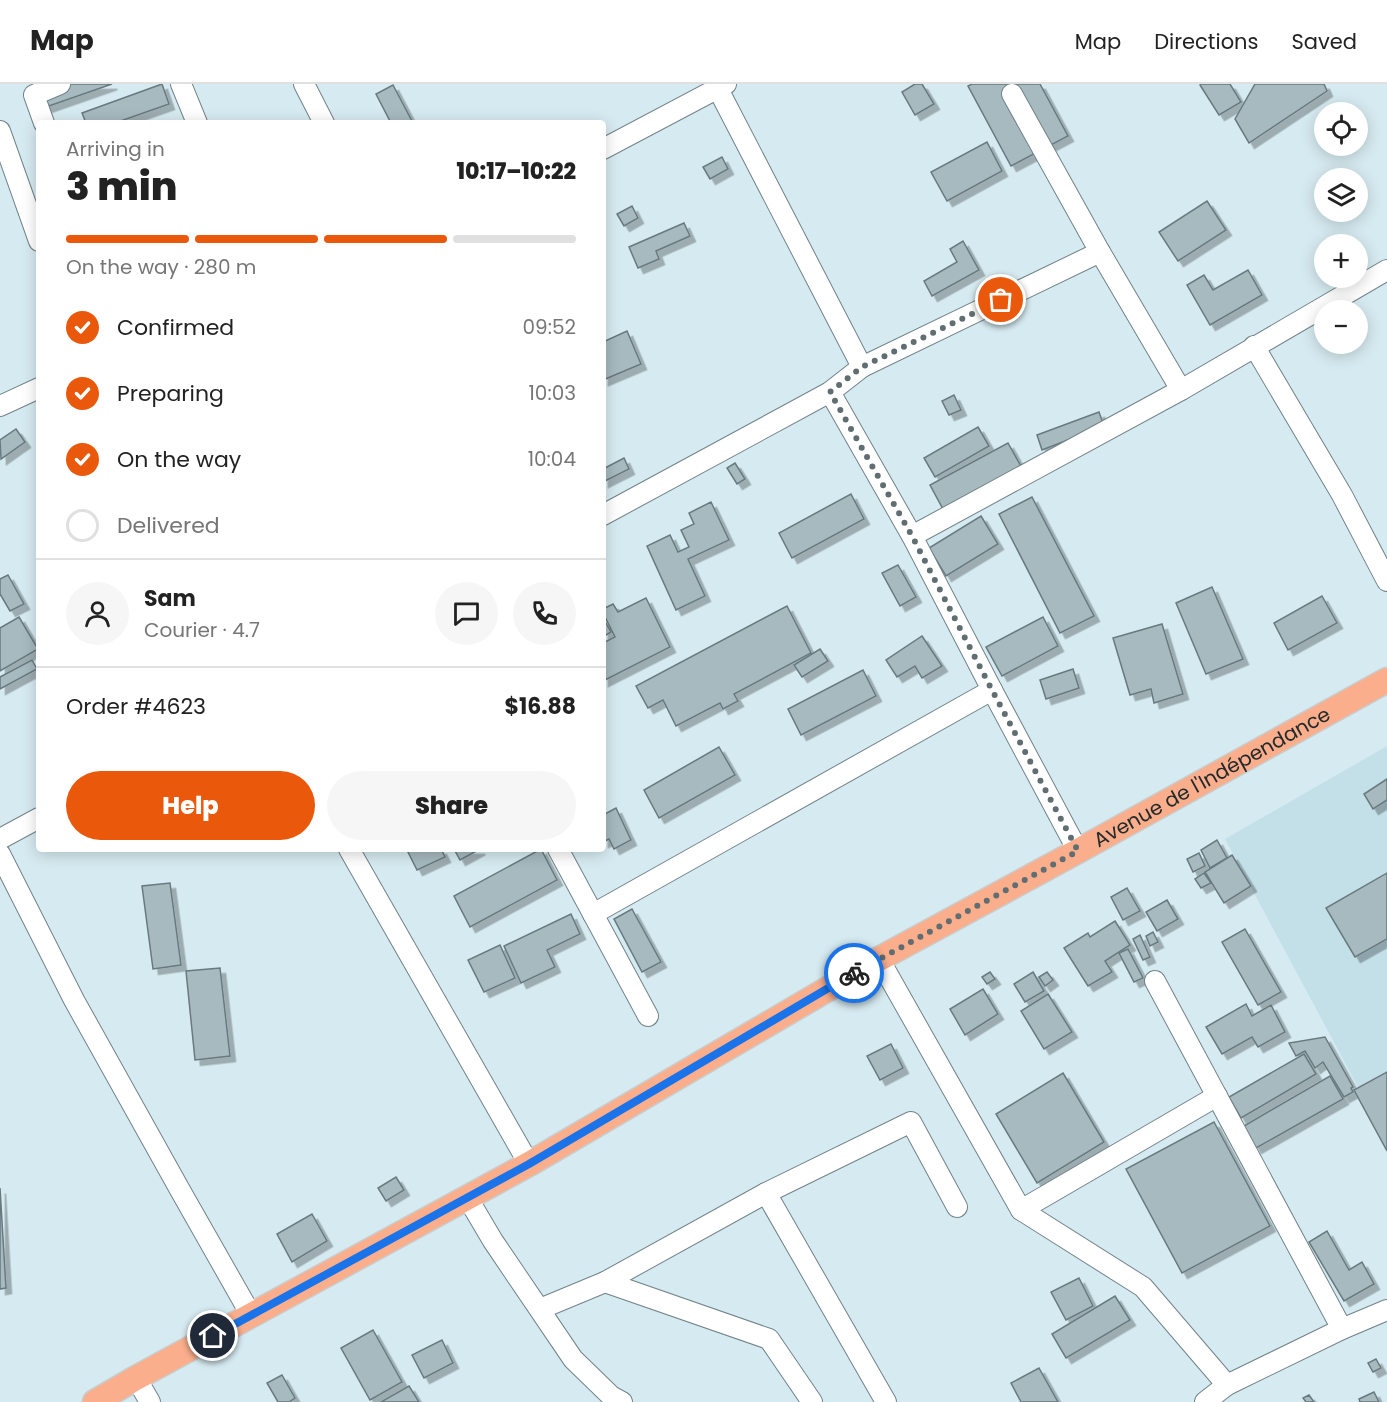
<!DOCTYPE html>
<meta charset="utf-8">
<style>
:root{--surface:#fff;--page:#f6f6f6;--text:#222;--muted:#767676;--line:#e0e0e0;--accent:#ea580c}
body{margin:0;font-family:Poppins,sans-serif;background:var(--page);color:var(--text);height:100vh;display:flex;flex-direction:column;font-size:22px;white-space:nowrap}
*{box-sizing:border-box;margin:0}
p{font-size:20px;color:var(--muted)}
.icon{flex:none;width:33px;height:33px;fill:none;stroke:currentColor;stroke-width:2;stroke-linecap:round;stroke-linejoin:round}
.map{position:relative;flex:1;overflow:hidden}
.panel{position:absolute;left:36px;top:36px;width:570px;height:732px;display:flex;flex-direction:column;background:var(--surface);border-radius:6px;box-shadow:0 3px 15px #0003}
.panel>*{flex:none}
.controls{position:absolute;left:1314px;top:18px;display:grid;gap:12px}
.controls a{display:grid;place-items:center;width:54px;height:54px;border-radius:50%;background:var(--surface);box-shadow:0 3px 15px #0003;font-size:30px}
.pin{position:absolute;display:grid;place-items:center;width:51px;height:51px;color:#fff;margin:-26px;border:3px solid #fff;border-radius:50%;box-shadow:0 2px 6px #0007}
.courier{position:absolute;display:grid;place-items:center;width:60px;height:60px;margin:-30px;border:4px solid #1a73e8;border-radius:50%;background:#fff;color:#222;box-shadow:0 2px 8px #0007}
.head em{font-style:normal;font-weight:800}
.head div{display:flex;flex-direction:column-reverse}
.head{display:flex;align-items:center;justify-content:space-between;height:102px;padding:0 30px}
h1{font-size:39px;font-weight:800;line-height:45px}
.bar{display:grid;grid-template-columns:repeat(4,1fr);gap:9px 6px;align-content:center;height:72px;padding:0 30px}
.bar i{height:8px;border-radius:4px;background:var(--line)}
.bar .on{background:var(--accent)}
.bar p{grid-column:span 4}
.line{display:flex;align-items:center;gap:15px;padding:0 30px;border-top:2px solid var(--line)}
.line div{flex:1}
.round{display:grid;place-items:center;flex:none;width:63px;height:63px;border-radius:32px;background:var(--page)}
ol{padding:0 30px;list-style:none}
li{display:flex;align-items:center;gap:18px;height:66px}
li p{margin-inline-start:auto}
li .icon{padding:6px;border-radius:50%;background:var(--accent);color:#fff;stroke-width:4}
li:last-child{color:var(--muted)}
li i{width:33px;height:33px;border:3px solid var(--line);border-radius:50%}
.action{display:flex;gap:12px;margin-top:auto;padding:12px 30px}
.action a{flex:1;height:69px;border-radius:36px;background:var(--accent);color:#fff;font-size:24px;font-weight:800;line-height:69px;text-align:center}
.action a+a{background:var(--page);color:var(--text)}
header{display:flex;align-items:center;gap:36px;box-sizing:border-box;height:84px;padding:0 30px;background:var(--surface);border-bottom:2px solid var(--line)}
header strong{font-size:28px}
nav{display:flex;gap:33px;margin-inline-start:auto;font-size:21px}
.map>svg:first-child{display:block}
.built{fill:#c3dfe8}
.building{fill:#a6babf;stroke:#687a7f;stroke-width:1.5;filter:url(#shadow)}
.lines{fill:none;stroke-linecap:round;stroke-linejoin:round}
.minor-casing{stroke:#718388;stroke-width:22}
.major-casing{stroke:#cacccc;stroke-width:27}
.minor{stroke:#fff;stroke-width:20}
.major{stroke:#faae8c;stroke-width:24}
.done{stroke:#616e71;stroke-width:6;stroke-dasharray:0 10.8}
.route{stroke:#1a73e8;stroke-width:8}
.labels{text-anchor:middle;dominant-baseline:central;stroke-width:4.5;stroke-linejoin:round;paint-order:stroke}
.street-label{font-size:20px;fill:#222a2c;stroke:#e3f8fe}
</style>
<header>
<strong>Map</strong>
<nav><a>Map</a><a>Directions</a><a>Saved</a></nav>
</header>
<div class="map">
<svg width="1387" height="1318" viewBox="0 0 1387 1318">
<defs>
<filter id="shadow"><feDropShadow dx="5.5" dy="5.5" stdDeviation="0" flood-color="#0004"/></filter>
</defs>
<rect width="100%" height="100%" fill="#d6ebf1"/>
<polygon class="built" points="1387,662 1387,1057 1225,755"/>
<g class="building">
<polygon points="65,0 112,0 46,23 41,8"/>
<polygon points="162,0 169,20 115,39 86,39 82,29"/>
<polygon points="915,0 922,0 934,20 915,31 902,8"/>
<polygon points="972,0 1040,0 1068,52 1011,82 968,2"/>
<polygon points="1201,0 1230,0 1241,18 1219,31 1200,1"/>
<polygon points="1255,0 1324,0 1327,7 1249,59 1235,35"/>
<polygon points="393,1 413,39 391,39 376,10"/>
<polygon points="987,58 1002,87 947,117 931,88"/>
<polygon points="722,73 728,85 710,95 703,83"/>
<polygon points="1207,117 1226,146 1178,177 1159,148"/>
<polygon points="632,122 638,134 624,142 617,130"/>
<polygon points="684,139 690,152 656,167 659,175 638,184 629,163"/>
<polygon points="963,157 979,186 932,212 924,197 957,178 950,165"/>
<polygon points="1248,186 1262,211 1210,241 1187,201 1204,191 1213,206"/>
<polygon points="627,247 641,280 603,296 603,258"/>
<polygon points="954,311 961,326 949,331 942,317"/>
<polygon points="1099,328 1104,342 1042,366 1037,351"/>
<polygon points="978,343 989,362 935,393 924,374"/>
<polygon points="16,345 25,358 1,375 0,356"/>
<polygon points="1008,359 1022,384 944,427 930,401"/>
<polygon points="624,374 629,385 603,398 603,385"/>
<polygon points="735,379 745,395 737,400 727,384"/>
<polygon points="851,410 864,435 792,474 779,449"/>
<polygon points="1032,413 1094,532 1060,549 999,430"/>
<polygon points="711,418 729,456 688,475 705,512 676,526 647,462 670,451 678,468 689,463 681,446 694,440 689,429"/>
<polygon points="981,432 998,460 946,492 929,464"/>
<polygon points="898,481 916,513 900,522 882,489"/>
<polygon points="8,491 24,520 10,527 0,510 0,495"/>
<polygon points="1212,503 1243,575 1206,590 1176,519"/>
<polygon points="1322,512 1337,539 1288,566 1274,539"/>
<polygon points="646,514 670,563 603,597 603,559 615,553 603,529 603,525 613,520 618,528"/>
<polygon points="787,522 811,569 734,610 738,617 723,625 720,619 676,642 663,616 648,624 636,602"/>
<polygon points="19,533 38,565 0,587 0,544"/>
<polygon points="1043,533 1058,562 1002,592 986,563"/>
<polygon points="603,534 611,548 603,553"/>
<polygon points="1162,540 1183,610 1154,619 1151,605 1130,611 1113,554"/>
<polygon points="922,552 942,582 922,594 915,582 897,593 886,576"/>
<polygon points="820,565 828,577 802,593 794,581"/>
<polygon points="32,576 37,585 0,605 0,593"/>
<polygon points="1073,585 1079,604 1046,615 1040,596"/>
<polygon points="863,586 876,612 801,651 788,625"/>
<polygon points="719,663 735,691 659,734 644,706"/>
<polygon points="1387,695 1387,716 1373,725 1364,710"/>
<polygon points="616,724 631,756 614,765 609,755 603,758 603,731"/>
<polygon points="1217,756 1227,774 1210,784 1201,766"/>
<polygon points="409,765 441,765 445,773 417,786 407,766"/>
<polygon points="454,765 480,765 460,776"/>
<polygon points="541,765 557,796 470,843 454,812"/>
<polygon points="1199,769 1205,782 1193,788 1187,775"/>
<polygon points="1232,771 1251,802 1224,819 1205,788"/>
<polygon points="1204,789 1211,799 1201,804 1195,795"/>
<polygon points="1387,789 1387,855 1355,873 1326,824"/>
<polygon points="170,799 181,881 153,885 142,802"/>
<polygon points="1127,804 1140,827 1123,836 1111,813"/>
<polygon points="1167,816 1178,835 1157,847 1146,828"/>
<polygon points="632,825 661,878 642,888 614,835"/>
<polygon points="571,830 580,850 547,866 555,883 521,899 504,862"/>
<polygon points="1115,837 1130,861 1105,877 1112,888 1088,902 1064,864 1088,849 1090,853"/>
<polygon points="1245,845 1281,908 1258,921 1222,858"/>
<polygon points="1153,848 1158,858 1150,862 1146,852"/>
<polygon points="1140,851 1150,873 1143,876 1133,855"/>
<polygon points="500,861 515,894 484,908 468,876"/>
<polygon points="1128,865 1143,894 1134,898 1119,869"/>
<polygon points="220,884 230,972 195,976 186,887"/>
<polygon points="990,888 995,895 987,900 982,893"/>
<polygon points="1033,888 1044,907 1025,918 1014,900"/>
<polygon points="1047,888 1053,896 1045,902 1039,893"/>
<polygon points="983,905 998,930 965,951 950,925"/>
<polygon points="1048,910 1072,948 1044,965 1021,927"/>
<polygon points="1246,920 1252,932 1271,921 1285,948 1258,963 1252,953 1222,970 1206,943"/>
<polygon points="1325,953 1353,1003 1351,1004 1353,1008 1344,1013 1323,978 1315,984 1305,967 1296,972 1289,959"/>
<polygon points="891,960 903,984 880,996 867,972"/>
<polygon points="1304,970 1316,990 1241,1034 1229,1013"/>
<polygon points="1387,988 1387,1067 1354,1006"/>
<polygon points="1063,989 1104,1058 1037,1099 996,1030"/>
<polygon points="1330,992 1343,1015 1256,1064 1244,1042"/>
<polygon points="1214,1038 1270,1142 1182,1189 1126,1085"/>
<polygon points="396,1093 404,1106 386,1117 378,1104"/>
<polygon points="0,1104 6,1204 0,1205"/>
<polygon points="312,1130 327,1157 292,1178 277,1150"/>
<polygon points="1327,1147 1349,1186 1362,1178 1374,1200 1344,1217 1309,1158"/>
<polygon points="1079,1194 1093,1222 1066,1236 1051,1208"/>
<polygon points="1115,1212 1130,1236 1066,1274 1052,1250"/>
<polygon points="373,1246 402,1298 370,1316 341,1264"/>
<polygon points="442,1256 453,1279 424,1294 412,1271"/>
<polygon points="1376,1275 1381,1284 1373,1288 1368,1279"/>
<polygon points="1039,1284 1058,1318 1021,1318 1011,1299"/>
<polygon points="282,1291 295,1314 289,1318 278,1318 267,1299"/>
<polygon points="409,1302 419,1318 381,1318"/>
<polygon points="1374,1308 1379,1318 1360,1318 1359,1315"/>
<polygon points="1309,1311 1314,1318 1306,1318 1303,1314"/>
</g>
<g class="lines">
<defs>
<g id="minor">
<polyline points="181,0 197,39"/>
<polyline points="304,0 324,39"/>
<polyline points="1012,10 1100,168 1181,306"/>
<polyline points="44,39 34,11 60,0"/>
<polyline points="0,47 39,157"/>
<polyline points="603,65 726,0"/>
<polyline points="1254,262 1342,411 1387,497"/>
<polyline points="862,283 1100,168"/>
<polyline points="830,308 912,452 992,606 1078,767"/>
<polyline points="0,322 39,304"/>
<polyline points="603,431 830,308 862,283 718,5"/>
<polyline points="912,452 1181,306 1387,186"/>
<polyline points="0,755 39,734"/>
<polyline points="349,765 529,1080"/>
<polyline points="558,765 648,932"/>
<polyline points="0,770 74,916 180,1106 251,1231"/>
<polyline points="593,830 992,606"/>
<polyline points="879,875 1021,1126 1143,1203 1227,1301"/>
<polyline points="1155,897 1342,1245"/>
<polyline points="766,1109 886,1318"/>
<polyline points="467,1113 493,1157 573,1275 611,1312 622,1318"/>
<polyline points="1021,1126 1217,1012"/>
<polyline points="605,1198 769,1255 812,1318"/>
<polyline points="540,1225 605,1198 766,1109 911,1038 957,1123"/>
<polyline points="136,1294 150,1318"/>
<polyline points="1205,1318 1227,1301 1342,1245 1387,1226"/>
</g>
<g id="major">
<path id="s1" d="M95 1318 136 1294 529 1080 879 875 1078 767 1387 596"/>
</g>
</defs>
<use href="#minor" class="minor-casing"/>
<use href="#major" class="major-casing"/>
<use href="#minor" class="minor"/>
<use href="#major" class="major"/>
</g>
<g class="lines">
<polyline class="done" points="854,889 1078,767 992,606 912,452 830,308 862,283 1001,216"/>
<polyline class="route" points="213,1252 529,1080 854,889"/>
</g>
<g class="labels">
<g class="street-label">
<text stroke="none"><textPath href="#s1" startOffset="1280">Avenue de l'Indépendance</textPath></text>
</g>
</g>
</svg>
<div class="controls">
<a><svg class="icon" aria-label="locate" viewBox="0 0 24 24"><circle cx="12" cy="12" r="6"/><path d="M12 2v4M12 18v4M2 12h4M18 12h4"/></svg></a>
<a><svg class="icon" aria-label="layers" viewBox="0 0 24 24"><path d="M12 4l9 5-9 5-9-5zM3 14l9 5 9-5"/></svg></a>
<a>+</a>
<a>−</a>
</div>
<div class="pin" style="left:1001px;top:216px;background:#ea580c"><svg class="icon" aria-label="bag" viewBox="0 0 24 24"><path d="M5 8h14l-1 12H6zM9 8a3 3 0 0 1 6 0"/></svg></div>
<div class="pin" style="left:213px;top:1252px;background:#1f2937"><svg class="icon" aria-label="home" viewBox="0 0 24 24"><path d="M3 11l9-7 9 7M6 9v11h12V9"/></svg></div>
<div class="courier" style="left:854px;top:889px"><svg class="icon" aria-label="bike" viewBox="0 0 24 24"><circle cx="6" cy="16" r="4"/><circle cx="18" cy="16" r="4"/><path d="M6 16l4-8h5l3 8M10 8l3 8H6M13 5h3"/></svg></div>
<section class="panel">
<div class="head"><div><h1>3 min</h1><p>Arriving in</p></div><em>10:17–10:22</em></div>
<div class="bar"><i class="on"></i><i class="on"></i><i class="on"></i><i></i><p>On the way · 280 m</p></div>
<ol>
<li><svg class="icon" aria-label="check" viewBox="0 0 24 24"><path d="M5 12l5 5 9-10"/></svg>Confirmed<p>09:52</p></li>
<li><svg class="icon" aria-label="check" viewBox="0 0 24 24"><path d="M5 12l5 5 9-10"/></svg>Preparing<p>10:03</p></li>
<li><svg class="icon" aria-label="check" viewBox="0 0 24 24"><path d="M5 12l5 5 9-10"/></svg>On the way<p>10:04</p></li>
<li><i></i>Delivered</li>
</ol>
<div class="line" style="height:108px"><a class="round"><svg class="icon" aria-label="person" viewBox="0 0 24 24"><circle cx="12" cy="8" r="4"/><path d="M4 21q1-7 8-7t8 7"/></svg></a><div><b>Sam</b><p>Courier · 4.7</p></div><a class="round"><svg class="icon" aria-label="chat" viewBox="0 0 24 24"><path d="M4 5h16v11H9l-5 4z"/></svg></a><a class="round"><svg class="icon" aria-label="phone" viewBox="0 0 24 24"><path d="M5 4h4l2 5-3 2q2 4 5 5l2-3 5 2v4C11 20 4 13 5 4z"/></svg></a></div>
<div class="line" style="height:78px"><div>Order #4623</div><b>$16.88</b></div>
<div class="action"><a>Help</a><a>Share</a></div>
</section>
</div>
